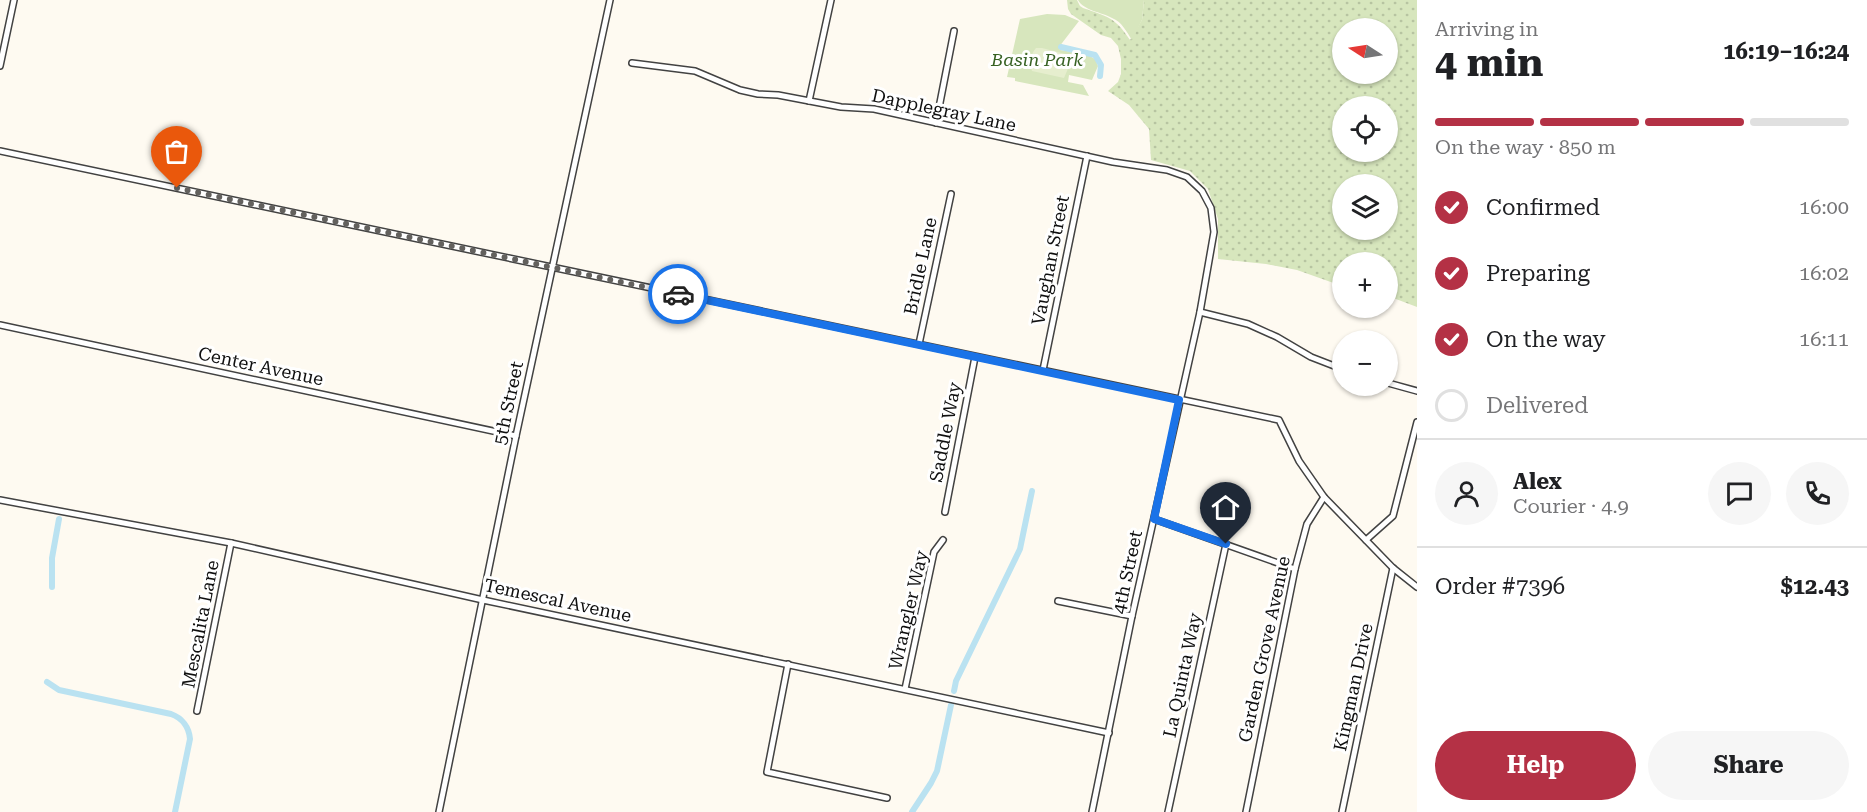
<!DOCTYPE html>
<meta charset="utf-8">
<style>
:root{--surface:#fff;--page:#f6f6f6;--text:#202124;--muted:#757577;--line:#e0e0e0;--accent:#b43145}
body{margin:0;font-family:"Roboto Serif",serif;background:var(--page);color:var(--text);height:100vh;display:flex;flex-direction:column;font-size:22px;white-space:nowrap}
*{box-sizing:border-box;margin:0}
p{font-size:20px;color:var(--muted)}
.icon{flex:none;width:33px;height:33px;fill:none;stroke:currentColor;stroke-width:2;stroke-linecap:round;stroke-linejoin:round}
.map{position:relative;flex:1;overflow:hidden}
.sheet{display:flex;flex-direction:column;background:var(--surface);width:450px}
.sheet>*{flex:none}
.needle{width:39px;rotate:282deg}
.tools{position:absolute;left:1332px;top:18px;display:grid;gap:12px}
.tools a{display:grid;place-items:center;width:66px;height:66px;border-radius:50%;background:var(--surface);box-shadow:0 2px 4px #0004;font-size:30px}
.pin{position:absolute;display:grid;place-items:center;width:51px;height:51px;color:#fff;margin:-62px -26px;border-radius:50% 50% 50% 0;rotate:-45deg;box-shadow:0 0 6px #0007}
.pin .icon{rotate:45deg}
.courier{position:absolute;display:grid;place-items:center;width:60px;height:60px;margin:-30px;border:4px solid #1a73e8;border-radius:50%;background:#fff;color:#222;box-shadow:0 2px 8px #0007}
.headline em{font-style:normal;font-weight:700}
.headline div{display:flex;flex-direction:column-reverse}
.headline{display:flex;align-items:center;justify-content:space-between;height:102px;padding:0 18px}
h1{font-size:39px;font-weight:700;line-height:45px}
.bar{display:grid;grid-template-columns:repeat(4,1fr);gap:9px 6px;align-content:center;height:72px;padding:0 18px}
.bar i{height:8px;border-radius:4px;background:var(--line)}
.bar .active{background:var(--accent)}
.bar p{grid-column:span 4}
.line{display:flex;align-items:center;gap:15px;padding:0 18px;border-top:2px solid var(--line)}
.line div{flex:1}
.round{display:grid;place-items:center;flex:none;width:63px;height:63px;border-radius:32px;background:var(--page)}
ol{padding:0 18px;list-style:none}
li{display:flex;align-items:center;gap:18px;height:66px}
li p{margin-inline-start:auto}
li .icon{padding:6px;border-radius:50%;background:var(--accent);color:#fff;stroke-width:4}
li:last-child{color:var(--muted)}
li i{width:33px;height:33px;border:3px solid var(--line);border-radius:50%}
.button{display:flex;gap:12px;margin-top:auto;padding:12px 18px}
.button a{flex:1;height:69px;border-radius:36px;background:var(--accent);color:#fff;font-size:24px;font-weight:700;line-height:69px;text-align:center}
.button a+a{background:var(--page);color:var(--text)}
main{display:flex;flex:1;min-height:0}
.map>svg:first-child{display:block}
.grass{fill:url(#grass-dots);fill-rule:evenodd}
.park{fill:#d7e6bd}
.pitch{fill:#e6eece}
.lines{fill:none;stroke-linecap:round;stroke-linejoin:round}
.canal{stroke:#bae2f1;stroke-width:6}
.minor-casing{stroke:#424242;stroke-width:8}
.minor{stroke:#fff;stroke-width:5}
.done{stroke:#63615e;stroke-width:6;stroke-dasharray:0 10.8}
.route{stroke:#1a73e8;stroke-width:8}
.labels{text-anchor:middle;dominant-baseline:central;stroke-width:6;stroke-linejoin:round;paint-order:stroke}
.park-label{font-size:18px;font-style:italic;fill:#376224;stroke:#fff}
.street-label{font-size:18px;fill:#0f0f0f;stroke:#fff}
</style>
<main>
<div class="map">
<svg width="1417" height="812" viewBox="0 0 1417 812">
<defs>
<pattern id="grass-dots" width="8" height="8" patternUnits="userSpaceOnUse" patternTransform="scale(1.5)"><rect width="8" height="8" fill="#d7e6bd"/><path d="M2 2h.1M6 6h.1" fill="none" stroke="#b7c4a1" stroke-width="1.8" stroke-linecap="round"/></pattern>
</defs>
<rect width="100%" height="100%" fill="#fefaf1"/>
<path class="grass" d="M1067 0H1077L1080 6 1083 8C1108 17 1115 17 1130 40L1142 20 1144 0H1417V307L1388 296V262H1342V286L1297 270 1266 264 1218 259V219L1208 189 1190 171 1151 160 1149 129 1129 105 1108 91 1118 82 1121 74V59L1118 46 1111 38 1101 35 1071 14 1068 9ZM1342 28H1388V74H1342ZM1342 106H1388V152H1342ZM1342 184H1388V230H1342Z"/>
<g class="park">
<path d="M1078 0H1144L1142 20 1132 40C1126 31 1122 22 1112 18 1102 12 1084 11 1078 0Z"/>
<polygon points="1047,14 1065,15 1079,21 1059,47 1060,50 1086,54 1095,59 1098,66 1092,80 1069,75 1068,82 1083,85 1089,96 1015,81 1015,78 1007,77 1020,19"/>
</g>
<path class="pitch" d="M1036 48H1042L1069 55 1070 64 1064 78 1032 71C1029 64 1031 53 1036 48Z"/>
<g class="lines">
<g class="canal">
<polyline points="1061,47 1095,55 1101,65 1100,76"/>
<polyline points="52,587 52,558 59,519"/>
<path d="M47 682 59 690 171 714C182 718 189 727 190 739L175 812"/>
<polyline points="954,691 956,681 1020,549 1032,491"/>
<polyline points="912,812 931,783 937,771 951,705"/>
</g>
<defs>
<g id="minor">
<polyline points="632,63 695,71 740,90 758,94 778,95 841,107 874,109 1113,162 1167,170 1187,177 1202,191 1211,208 1214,232 1200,312 1132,616 1092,812"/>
<polyline points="0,66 14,0"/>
<polyline points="809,101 831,0"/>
<polyline points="936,123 954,31"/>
<polyline points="0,151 1279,420 1299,461 1324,497 1393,568 1417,587"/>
<polyline points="1200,312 1248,324 1277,337 1311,357 1342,369"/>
<polyline points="0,325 516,436"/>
<polyline points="919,344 951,194"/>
<polyline points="1043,370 1087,156"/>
<polyline points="1388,383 1417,391"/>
<polyline points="0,500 231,543 483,600 1109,733"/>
<polyline points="945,512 975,357"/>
<polyline points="1154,519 1295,569"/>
<polyline points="1366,540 1393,516 1417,422"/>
<polyline points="1058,601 1132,616"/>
<polyline points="788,664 767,772 887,798"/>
<polyline points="905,689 934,552 943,540"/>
<polyline points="197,711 231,543"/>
<polyline points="439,812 516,436 610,0"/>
<polyline points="1168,812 1226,544"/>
<polyline points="1246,812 1295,569 1307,524 1324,497"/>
<polyline points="1342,812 1393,568"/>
</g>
</defs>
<use href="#minor" class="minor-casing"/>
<use href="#minor" class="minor"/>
</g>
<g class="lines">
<polyline class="done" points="177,188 678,294"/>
<polyline class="route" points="678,294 1179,400 1154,519 1226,544"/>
</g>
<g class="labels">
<g class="park-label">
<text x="1037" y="59">Basin Park</text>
</g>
<g class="street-label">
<text transform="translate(944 110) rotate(12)">Dapplegray Lane</text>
<text transform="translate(1050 260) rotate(-79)">Vaughan Street</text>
<text transform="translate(920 266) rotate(-78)">Bridle Lane</text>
<text transform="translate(261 366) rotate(12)">Center Avenue</text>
<text transform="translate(508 403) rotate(-78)">5th Street</text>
<text transform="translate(945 432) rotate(-79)">Saddle Way</text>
<text transform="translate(1127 572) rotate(-78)">4th Street</text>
<text transform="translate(558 600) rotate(12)">Temescal Avenue</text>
<text transform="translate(908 610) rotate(-77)">Wrangler Way</text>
<text transform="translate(200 624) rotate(-79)">Mescalita Lane</text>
<text transform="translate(1264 649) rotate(-78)">Garden Grove Avenue</text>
<text transform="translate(1182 675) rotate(-78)">La Quinta Way</text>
<text transform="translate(1353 687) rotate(-78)">Kingman Drive</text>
</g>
</g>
</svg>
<div class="tools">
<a><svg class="needle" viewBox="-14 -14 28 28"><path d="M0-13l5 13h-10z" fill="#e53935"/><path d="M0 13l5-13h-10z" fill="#757577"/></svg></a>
<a><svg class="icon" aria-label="locate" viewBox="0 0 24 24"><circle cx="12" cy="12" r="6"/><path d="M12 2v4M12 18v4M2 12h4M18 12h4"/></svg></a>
<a><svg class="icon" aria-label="layers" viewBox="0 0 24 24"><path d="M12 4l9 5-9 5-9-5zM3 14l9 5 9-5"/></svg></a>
<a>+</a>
<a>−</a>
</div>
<div class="pin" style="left:177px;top:188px;background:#ea580c"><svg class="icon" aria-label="bag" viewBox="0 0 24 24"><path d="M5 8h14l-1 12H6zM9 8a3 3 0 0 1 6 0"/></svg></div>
<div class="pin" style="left:1226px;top:544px;background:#1f2937"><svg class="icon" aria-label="home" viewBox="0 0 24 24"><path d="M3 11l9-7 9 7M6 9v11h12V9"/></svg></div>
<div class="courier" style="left:678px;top:294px"><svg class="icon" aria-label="car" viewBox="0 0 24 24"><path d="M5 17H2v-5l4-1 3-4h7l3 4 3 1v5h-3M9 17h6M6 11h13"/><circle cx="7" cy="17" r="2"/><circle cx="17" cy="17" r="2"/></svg></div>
</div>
<section class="sheet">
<div class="headline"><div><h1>4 min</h1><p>Arriving in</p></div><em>16:19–16:24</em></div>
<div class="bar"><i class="active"></i><i class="active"></i><i class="active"></i><i></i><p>On the way · 850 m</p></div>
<ol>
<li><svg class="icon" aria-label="check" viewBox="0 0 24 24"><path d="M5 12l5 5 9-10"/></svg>Confirmed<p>16:00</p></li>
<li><svg class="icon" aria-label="check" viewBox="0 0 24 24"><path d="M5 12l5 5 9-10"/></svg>Preparing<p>16:02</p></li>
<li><svg class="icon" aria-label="check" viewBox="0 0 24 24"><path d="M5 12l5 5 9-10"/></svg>On the way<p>16:11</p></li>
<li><i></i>Delivered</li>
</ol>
<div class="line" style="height:108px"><a class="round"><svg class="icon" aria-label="person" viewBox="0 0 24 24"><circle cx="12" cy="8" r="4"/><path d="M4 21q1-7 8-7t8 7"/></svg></a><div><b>Alex</b><p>Courier · 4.9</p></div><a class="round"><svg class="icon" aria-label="chat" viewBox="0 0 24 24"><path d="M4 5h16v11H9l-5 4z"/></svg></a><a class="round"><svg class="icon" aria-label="phone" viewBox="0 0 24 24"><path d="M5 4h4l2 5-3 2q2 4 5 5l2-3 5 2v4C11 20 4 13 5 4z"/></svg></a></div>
<div class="line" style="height:78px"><div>Order #7396</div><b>$12.43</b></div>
<div class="button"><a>Help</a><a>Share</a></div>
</section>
</main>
